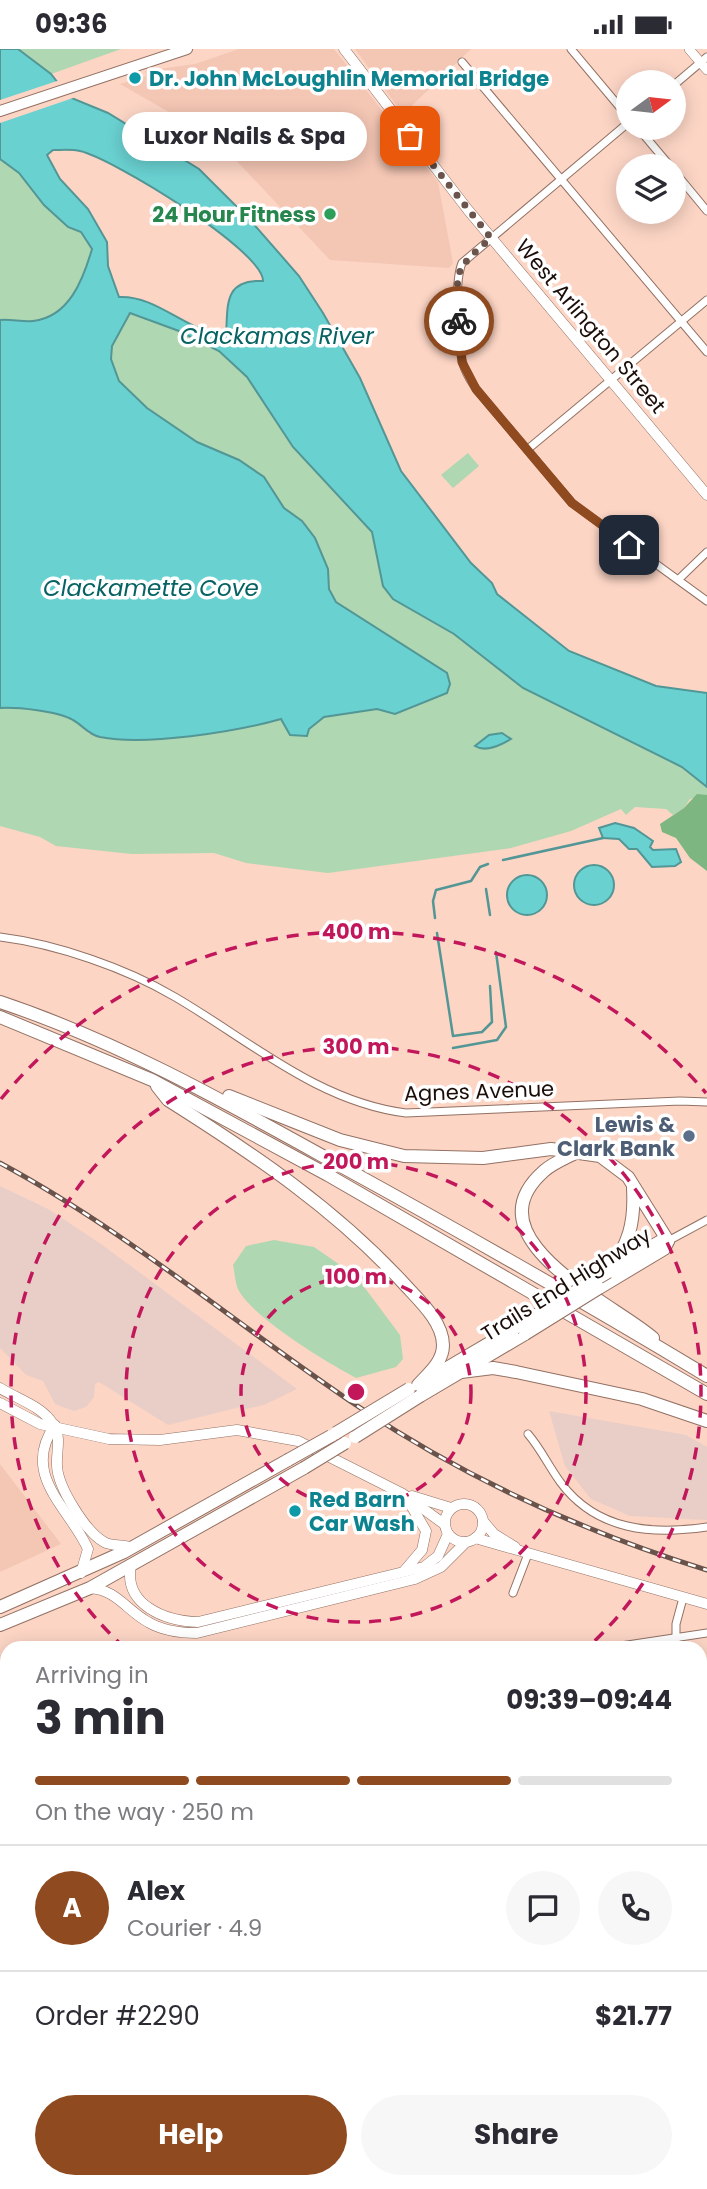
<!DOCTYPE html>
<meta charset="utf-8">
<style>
:root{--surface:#fff;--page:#f7f7f7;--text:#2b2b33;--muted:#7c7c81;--line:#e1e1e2;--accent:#8f4a1f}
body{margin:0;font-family:Poppins,sans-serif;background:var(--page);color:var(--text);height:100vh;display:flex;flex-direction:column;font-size:26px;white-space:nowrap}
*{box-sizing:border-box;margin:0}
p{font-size:23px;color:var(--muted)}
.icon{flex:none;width:38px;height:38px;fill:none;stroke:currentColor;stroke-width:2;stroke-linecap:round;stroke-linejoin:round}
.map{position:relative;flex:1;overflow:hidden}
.sheet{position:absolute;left:0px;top:1592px;width:707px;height:548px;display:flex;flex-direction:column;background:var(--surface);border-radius:21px 21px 0 0;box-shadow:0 4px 18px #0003}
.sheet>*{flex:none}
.needle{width:46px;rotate:75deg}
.controls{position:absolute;left:616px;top:21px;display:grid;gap:14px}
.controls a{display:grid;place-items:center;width:70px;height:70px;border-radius:50%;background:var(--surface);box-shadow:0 4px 18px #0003;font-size:35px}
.pin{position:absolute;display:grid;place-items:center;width:60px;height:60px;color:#fff;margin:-30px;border-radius:14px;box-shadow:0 4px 10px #0006}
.courier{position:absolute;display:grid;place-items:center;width:70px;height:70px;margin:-35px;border:5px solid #8f4a1f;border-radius:50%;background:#fff;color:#222;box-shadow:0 2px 9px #0007}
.bubble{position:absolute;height:49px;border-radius:24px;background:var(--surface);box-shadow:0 4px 18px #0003;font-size:23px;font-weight:700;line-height:49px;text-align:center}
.head em{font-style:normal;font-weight:700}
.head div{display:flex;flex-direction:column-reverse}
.head{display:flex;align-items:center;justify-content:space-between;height:119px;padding:0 35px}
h1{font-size:46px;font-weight:700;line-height:52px}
.bar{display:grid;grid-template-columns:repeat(4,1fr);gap:10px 7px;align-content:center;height:84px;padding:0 35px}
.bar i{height:9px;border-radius:5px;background:var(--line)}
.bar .active{background:var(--accent)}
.bar p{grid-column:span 4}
.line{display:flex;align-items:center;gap:18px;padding:0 35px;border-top:2px solid var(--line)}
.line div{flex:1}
.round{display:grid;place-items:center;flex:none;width:74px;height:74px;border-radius:37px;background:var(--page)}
.cta{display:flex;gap:14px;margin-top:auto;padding:14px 35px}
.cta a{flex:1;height:80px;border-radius:42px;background:var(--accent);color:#fff;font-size:28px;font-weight:700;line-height:80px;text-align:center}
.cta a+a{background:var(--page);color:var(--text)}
.status{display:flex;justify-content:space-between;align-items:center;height:49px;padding:0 35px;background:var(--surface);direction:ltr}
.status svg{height:19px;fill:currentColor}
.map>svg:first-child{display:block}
.built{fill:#f4c6b4}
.industrial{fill:#e8cec7}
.green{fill:#afd7b1}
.forest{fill:#7db681}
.water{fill:#6ad1d1;stroke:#529695;stroke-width:2;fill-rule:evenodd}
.pier{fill:#fcd5c5}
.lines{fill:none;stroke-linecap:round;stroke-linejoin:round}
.stream{stroke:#529695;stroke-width:2.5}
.minor-casing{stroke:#937163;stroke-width:9}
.tertiary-casing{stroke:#937163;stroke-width:10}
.secondary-casing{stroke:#937163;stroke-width:11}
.primary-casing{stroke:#937163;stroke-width:12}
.trunk-casing{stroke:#937163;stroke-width:14}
.motorway-casing{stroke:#937163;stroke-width:14}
.minor{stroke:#fff;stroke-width:7}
.tertiary{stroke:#fff;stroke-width:9}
.secondary{stroke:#fff;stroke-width:10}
.primary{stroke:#fff;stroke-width:10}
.trunk{stroke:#fff;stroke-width:12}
.motorway{stroke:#fff;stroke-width:12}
.rail-casing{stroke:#69534a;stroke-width:5}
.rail{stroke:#fff;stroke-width:2.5;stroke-dasharray:8;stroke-linecap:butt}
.trunk-bridge-casing{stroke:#937163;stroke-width:14;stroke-linecap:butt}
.trunk-bridge{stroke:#fff;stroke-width:12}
.done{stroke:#6a544b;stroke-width:7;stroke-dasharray:0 12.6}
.route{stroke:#8f4a1f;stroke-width:9}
.ring{fill:none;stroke:#c2185b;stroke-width:3.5;stroke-dasharray:12 9}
.culture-dot{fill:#0f9aa8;stroke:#fff;stroke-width:2.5}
.leisure-dot{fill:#2e9e5b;stroke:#fff;stroke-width:2.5}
.service-dot{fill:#5c6f8a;stroke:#fff;stroke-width:2.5}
.labels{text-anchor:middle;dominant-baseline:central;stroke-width:7;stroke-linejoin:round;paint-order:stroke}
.culture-label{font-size:21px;font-weight:bold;fill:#0d838f;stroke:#fff;text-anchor:start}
.leisure-label{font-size:21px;font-weight:bold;fill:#27864d;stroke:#fff;text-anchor:end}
.street-label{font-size:21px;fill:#1b0e09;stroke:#fff}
.service-label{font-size:21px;font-weight:bold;fill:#4e5e75;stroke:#fff;text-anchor:end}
.water-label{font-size:23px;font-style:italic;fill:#076363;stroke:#fff}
.centre{fill:#c2185b;stroke:#fff;stroke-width:3.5}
.ring-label{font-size:21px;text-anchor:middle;font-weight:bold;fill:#c2185b;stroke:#fff;stroke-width:7;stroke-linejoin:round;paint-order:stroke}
</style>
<div class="status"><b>09:36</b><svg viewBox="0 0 49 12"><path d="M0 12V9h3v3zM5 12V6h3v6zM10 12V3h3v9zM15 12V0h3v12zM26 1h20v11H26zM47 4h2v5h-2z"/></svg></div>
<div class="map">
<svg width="707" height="2140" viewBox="0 0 707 2140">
<rect width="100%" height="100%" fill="#fcd5c5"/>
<g class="built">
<polygon points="239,0 334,0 438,133 453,214 449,219 330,211 216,90 120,35 146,27 145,22 195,15"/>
<polygon points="355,0 471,0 403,65"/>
<polygon points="0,1415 61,1495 0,1523"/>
<polygon points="707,1844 707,1997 700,1999 700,1846"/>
</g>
<g class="industrial">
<polygon points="0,1137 48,1160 101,1195 297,1340 264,1356 242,1361 240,1358 168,1376 99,1333 95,1335 94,1348 86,1358 74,1362 55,1355 43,1332 26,1326 0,1299"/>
<polygon points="549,1362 686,1386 707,1398 707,1471 630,1467 591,1450 565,1417"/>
</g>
<g class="green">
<polygon points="18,0 121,0 51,25"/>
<path d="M0 110 19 124 68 178 81 183 92 200C83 231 69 268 33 272 22 273 11 270 0 271Z"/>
<polygon points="129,264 179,282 219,302 247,328 293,398 372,483 383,537 393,550 682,718 707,738 707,746 690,750 684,759 673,766 666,760 635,758 626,766 621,760 571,782 511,799 328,824 246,814 214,804 132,805 56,797 40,788 0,777 0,659 17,658 63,666 75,672 89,685 162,689 281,670 307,687 309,680 324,668 377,660 395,665 447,644 417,604 392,591 337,553 329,540 328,520 318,496 302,472 293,469 275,448 272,438 239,411 197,393 147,359 119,332 111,310 112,297"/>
<polygon points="468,404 479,417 453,439 441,426"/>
<path d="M274 1191 314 1198 356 1227 400 1286 403 1310 396 1318 356 1329C326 1313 256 1271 239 1242 235 1235 235 1224 233 1216L246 1197Z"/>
<polygon points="374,2133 473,2133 475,2140 376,2140"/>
</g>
<g class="forest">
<polygon points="697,745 707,746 707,822 690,809 676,789 662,783 660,775 684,759"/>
<polygon points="0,1778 7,1780 7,1843 0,1843"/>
</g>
<g class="water">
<path d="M0 0H18L51 25 69 48 108 64 199 120 251 172 299 227 323 264 360 329 401 422 471 514 492 534 497 545 569 602 656 637 707 644V738L682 718 523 639 454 585 393 550 383 537 372 483 293 398 247 328 219 302 179 282 130 264 112 297 111 310 119 332 147 359 197 393 239 411 264 428 284 459 302 472 315 489 328 520 329 540 336 553 447 624 450 635 447 644 395 665 377 660 324 668 309 680 307 687 290 686 281 670C235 683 146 697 100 688 87 685 84 677 73 671 58 662 17 658 0 659V271C11 270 22 273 33 272 69 268 83 231 92 200L81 183 68 178 44 156 19 124 0 110ZM53 101C62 101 72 100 80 102 112 109 264 202 263 232 223 230 228 257 226 287 187 283 157 246 119 248L108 217 107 193 88 160 60 130 47 106Z"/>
<path d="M502 684 511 690C501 696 486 704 475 697L489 686Z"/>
<polygon points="615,774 634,779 653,792 650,798 653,801 676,800 681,813 675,817 652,818 637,800 629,800 619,790 603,789 599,779"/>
<circle cx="594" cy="836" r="20"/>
<circle cx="527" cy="846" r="20"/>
</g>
<polygon class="pier" points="60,31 76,48 0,74 0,51"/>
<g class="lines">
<g class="stream">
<polyline points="503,811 603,789"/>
<polyline points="486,840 490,866"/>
<polyline points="435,869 433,852 436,841 471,832 480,818 488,815"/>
<polyline points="437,884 453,987 482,983 492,973 490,937"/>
<polyline points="453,999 497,991 506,978 496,903"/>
<polyline points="0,1768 7,1769"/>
</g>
<defs>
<g id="minor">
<polyline points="571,0 628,68"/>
<polyline points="462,13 707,303"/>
<polyline points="674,36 707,8"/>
<path d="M628 74 462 214C454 234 457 294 463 315 466 325 471 332 476 340L572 454 707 552"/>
<polyline points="638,79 670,117"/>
<polyline points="674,122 707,162"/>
<polyline points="528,400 707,251"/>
<polyline points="680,529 707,503"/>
<path d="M0 888C56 895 126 919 175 948 249 991 318 1053 406 1064L680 1052 707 1053"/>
<polyline points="668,1192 707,1171"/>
<path d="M528 1385C541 1400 549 1418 561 1434 597 1482 652 1486 707 1478"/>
<polyline points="513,1544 528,1505"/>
<polyline points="601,1600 707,1584"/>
<polyline points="676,1600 676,1575 683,1549"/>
<polyline points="700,1680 707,1679"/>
<polyline points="700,1734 707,1773"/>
<polyline points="700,1791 707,1790"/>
<polyline points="0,1848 7,1849"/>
<polyline points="700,2010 707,2009"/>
<polyline points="0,2130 7,2129"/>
<polyline points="39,2133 41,2140"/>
<polyline points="158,2133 159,2140"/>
<polyline points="278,2133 279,2140"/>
<polyline points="216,2140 242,2133"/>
</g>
<polyline id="tertiary" points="689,0 707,21"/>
<g id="secondary">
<polyline points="344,0 468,161 707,446"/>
<path d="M0 1339C17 1350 42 1357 53 1375 62 1388 56 1402 57 1417 58 1438 85 1482 104 1493 111 1497 122 1496 130 1498"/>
<polyline points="0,1354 40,1375 109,1390 160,1391 237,1381 298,1392 403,1445 444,1475"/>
<path d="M55 1376C20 1426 69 1458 88 1500L81 1524"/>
<polyline points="412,1447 451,1459"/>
<circle cx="464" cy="1474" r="19"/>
<polyline points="483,1472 494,1485 515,1498"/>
<polyline points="475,1489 707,1555"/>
<path d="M131 1516C123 1556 165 1572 198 1573L424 1518 438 1507 448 1485"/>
<polyline points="405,1521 422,1501 426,1482 409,1453"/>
<path d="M90 1539C117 1541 126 1561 148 1573 163 1582 179 1584 197 1584L415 1530 441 1518 466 1493"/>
</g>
<polyline id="primary" points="0,62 187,0"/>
<g id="trunk">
<polyline points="608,1223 661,1192 668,1192"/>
<polyline points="599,1239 664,1200 668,1192"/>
<polyline points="425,1332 515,1279"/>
<polyline points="420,1347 525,1285"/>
<polyline points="0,1558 124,1503 288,1411"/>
<polyline points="0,1576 90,1539 304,1419"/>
</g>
<g id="motorway">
<path d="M0 953C120 993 229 1055 339 1116 463 1184 586 1254 707 1327"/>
<polyline points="0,968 152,1031 328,1126 707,1345"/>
<path d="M157 1037 168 1051C255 1106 337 1161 407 1238 421 1253 443 1274 443 1296 443 1313 429 1324 418 1336"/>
<polyline points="229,1047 340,1091 404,1107 483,1109 551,1100 600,1107 628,1128 668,1192"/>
<path d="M577 1103C566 1109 553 1114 544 1122 467 1190 613 1254 653 1289"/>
<path d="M608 1223C629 1195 635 1174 633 1139"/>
<polyline points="461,1323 493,1319 516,1323 642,1350 707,1372"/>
</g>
</defs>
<use href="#minor" class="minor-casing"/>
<use href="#tertiary" class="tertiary-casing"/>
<use href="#secondary" class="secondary-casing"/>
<use href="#primary" class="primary-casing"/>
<use href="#trunk" class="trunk-casing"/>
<use href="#motorway" class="motorway-casing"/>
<use href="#minor" class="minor"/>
<use href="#tertiary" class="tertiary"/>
<use href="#secondary" class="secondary"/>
<use href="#primary" class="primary"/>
<use href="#trunk" class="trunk"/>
<use href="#motorway" class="motorway"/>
<defs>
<path id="rail" d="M0 1114C128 1183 238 1277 359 1358 465 1429 584 1483 707 1521"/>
</defs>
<use href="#rail" class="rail-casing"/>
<use href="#rail" class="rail"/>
<defs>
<g id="trunk-bridge">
<polyline points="515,1279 608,1223"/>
<polyline points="525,1285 599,1239"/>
<polyline points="336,1384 409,1340"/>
<polyline points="355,1388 420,1347"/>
<polyline points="288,1411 331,1387"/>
<polyline points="304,1419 345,1394"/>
</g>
</defs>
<use href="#trunk-bridge" class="trunk-bridge-casing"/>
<use href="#trunk-bridge" class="trunk-bridge"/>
</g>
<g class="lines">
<path class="done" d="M410 87 491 189C451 224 457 220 459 272"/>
<polyline class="route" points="459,272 462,313 476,340 572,454 629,496"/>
</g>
<g class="ring">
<circle cx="356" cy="1343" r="115"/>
<circle cx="356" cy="1343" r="230"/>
<path d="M125 1599A345 345 0 1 1 587 1599"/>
<path d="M1 1050A460 460 0 0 1 706 1044"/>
</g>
<g class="culture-dot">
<circle cx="135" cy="29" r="7"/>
<circle cx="295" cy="1462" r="7"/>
</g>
<circle class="leisure-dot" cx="330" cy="165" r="7"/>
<circle class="service-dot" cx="689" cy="1087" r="7"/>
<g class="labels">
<g class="culture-label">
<text x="149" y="29">Dr. John McLoughlin Memorial Bridge</text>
<text x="309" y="1450">Red Barn<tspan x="309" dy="24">Car Wash</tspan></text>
</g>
<g class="leisure-label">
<text x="316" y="165">24 Hour Fitness</text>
</g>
<g class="street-label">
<text transform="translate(591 277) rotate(50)">West Arlington Street</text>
<text transform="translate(479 1042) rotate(-2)">Agnes Avenue</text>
<text transform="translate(566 1235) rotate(-32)">Trails End Highway</text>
</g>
<g class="service-label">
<text x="675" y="1075">Lewis &amp;<tspan x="675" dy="24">Clark Bank</tspan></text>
</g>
<g class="water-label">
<text x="277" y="287">Clackamas River</text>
<text x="151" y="539">Clackamette Cove</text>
</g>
</g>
<circle cx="356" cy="1343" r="10" class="centre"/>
<g class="ring-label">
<text x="356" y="890">400 m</text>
<text x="356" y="1005">300 m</text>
<text x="356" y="1120">200 m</text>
<text x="356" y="1235">100 m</text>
</g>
</svg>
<div class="controls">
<a><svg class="needle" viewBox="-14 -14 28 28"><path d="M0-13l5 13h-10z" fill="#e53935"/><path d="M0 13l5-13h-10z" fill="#7c7c81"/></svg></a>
<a><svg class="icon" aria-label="layers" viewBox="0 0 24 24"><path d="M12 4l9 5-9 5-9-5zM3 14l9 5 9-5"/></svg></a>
</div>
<div class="pin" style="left:410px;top:87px;background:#ea580c"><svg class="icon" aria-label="bag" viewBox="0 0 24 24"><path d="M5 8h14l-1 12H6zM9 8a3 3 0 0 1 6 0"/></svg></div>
<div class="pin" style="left:629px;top:496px;background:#1f2937"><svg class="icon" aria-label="home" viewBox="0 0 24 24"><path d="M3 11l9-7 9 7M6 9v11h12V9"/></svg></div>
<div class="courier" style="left:459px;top:272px"><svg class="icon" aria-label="bike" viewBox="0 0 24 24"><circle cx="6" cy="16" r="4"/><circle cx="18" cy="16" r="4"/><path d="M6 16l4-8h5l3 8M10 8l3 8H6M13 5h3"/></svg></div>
<div class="bubble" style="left:122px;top:63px;width:245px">Luxor Nails &amp; Spa</div>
<section class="sheet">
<div class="head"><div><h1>3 min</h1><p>Arriving in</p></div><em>09:39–09:44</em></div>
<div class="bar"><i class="active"></i><i class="active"></i><i class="active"></i><i></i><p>On the way · 250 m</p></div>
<div class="line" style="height:126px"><b class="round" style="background:var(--accent);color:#fff">A</b><div><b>Alex</b><p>Courier · 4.9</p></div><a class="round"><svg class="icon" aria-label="chat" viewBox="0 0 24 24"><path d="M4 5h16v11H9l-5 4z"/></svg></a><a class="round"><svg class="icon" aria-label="phone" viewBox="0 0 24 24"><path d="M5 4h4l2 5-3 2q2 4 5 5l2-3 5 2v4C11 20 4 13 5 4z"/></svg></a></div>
<div class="line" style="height:91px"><div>Order #2290</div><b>$21.77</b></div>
<div class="cta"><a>Help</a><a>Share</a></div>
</section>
</div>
